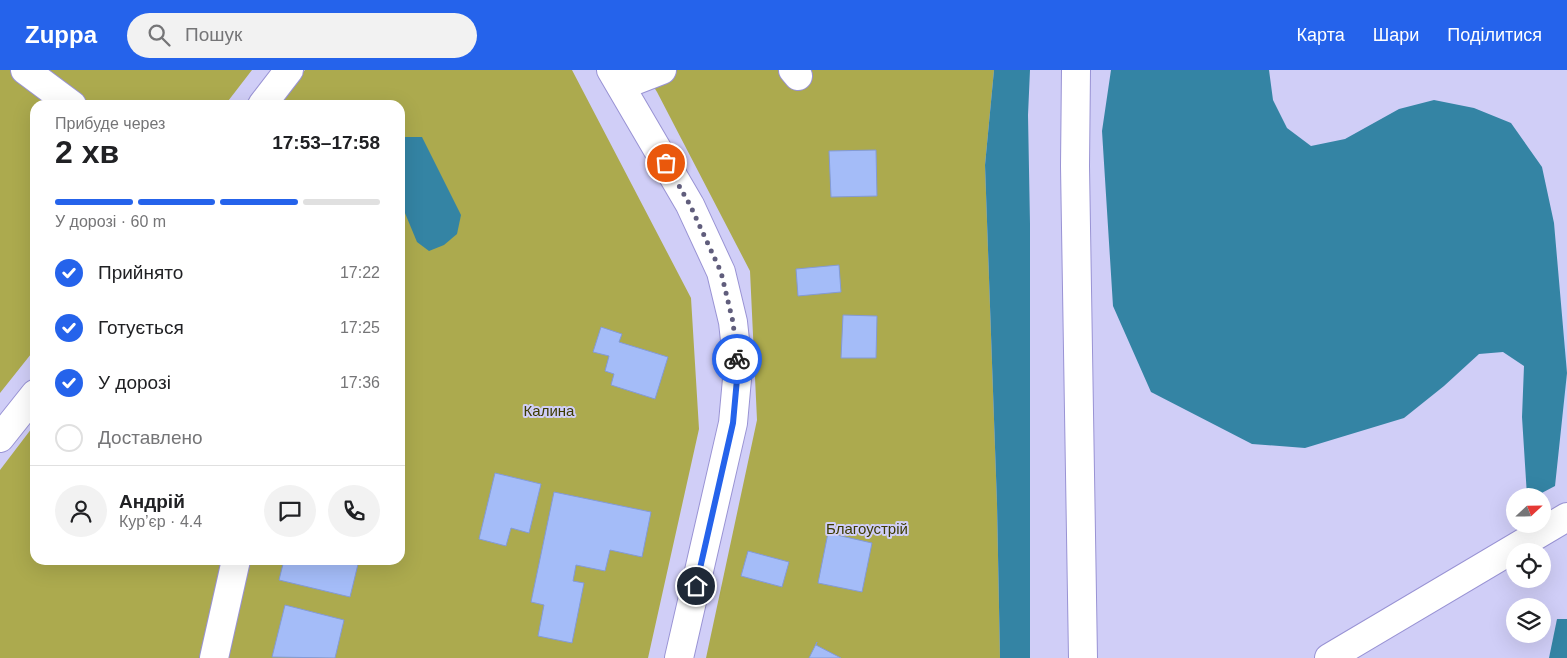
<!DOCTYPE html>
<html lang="uk">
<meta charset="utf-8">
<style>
:root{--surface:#fff;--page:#f2f2f2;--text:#202124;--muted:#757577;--line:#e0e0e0;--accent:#2563eb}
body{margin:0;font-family:Arial,sans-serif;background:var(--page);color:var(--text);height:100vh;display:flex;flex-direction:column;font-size:19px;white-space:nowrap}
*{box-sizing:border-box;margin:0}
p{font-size:16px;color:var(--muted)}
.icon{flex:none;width:28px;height:28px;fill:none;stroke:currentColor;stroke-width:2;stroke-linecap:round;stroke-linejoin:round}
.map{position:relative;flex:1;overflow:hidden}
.details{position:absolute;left:30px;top:30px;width:375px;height:465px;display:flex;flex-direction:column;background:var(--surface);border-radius:15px;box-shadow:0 5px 20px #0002}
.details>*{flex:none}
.needle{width:32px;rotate:68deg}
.fabs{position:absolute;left:1506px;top:418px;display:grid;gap:10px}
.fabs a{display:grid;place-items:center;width:45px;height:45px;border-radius:50%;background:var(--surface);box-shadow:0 5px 20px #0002;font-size:25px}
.pin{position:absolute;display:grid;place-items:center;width:42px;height:42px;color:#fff;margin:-21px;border:2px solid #fff;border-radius:50%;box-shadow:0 1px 5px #0007}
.courier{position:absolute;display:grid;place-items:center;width:50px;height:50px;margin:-25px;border:4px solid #2563eb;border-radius:50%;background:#fff;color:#222;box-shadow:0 1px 6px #0007}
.overview em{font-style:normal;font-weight:600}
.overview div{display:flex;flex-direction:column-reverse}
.overview{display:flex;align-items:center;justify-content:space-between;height:85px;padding:0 25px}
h1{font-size:32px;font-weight:600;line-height:38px}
.bar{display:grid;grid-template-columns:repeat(4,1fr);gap:8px 5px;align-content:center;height:60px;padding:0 25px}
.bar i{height:6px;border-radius:4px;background:var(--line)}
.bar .on{background:var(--accent)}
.bar p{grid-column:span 4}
.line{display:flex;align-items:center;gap:12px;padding:0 25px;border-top:1px solid var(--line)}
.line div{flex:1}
.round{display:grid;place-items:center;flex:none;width:52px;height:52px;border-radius:26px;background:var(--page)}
ol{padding:0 25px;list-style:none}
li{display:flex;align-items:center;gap:15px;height:55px}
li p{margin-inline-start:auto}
li .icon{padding:5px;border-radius:50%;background:var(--accent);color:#fff;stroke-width:4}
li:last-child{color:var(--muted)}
li i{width:28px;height:28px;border:2px solid var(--line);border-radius:50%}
header{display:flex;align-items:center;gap:30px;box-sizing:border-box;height:70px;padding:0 25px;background:var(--accent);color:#fff}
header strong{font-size:24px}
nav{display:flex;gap:28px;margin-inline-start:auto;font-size:18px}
.search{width:350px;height:45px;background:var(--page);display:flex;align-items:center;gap:12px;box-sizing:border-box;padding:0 18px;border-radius:28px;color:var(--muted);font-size:19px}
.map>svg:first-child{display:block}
.green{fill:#acaa4e}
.water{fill:#3484a4}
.building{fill:#a4bcf8;stroke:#839ad7}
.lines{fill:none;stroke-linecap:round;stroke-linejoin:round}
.minor-casing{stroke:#9993d4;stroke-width:30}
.minor{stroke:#fff;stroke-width:28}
.done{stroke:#605d7c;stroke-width:5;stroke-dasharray:0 9}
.route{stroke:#2563eb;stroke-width:6}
.labels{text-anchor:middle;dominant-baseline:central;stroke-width:4;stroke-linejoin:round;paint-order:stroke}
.park-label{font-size:15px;fill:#3d3b02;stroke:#d0cef7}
</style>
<header>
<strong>Zuppa</strong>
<div class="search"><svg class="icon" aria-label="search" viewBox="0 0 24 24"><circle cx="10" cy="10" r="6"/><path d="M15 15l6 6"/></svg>Пошук</div>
<nav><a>Карта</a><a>Шари</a><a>Поділитися</a></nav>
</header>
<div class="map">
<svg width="1567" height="588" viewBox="0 0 1567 588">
<rect width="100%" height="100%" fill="#d0cef7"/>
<g class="green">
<polygon points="0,0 252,0 225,35 35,35 35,279 0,323"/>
<polygon points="305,0 572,0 691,228 699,359 648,588 0,588 0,400 35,354 35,490 400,490 400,35 278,35"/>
<polygon points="643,0 994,0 985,95 997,434 1000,588 706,588 757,350 750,201 657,22"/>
</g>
<g class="water">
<polygon points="994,0 1030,0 1028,45 1030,154 1030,588 1000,588 997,434 985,95"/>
<polygon points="1111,0 1269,0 1273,30 1287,58 1311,76 1345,69 1399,39 1434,30 1474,38 1511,53 1542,97 1554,153 1567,303 1555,416 1536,426 1527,426 1522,347 1524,296 1503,282 1479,284 1444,316 1404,348 1305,378 1252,374 1151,322 1113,236 1102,61"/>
<polygon points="405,67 422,67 461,145 457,164 444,175 429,181 417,172 400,131 400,70"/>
<polygon points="1557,549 1567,549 1567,588 1549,588"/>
</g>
<g class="building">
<polygon points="876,80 877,126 831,127 829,81"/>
<polygon points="839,195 841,222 798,226 796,199"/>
<polygon points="843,245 877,246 876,288 841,288"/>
<polygon points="601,257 622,264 619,272 668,287 655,329 611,315 614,304 605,301 609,286 593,282"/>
<polygon points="495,403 541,414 529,463 511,458 506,476 479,469"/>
<polygon points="554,422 651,442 642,487 610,480 605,501 576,495 573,511 584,513 572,573 538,566 544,535 531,532"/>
<polygon points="828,463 872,473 862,522 818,513"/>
<polygon points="748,481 789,492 782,517 741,506"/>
<polygon points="284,490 359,490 350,527 279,510"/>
<polygon points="285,535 344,550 335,588 272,587"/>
<polygon points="817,572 816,575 841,588 809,588"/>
</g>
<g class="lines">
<defs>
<g id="minor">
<polyline points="25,0 72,35"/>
<polyline points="611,0 690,135 721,202 733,252 738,298 733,353 679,588"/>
<polyline points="793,0 798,6"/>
<polyline points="1076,0 1075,96 1083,588"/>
<polyline points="621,16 662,0"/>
<polyline points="262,35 289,0"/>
<polyline points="0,368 35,324"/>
<polyline points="214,588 236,490"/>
<polyline points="1329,588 1567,447"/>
</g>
</defs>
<use href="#minor" class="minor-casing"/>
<use href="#minor" class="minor"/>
</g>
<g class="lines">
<polyline class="done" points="666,93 690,135 721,202 733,252 737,289"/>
<polyline class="route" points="696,516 733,353 738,298 737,289"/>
</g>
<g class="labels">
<g class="park-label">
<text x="549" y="340">Калина</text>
<text x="867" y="458">Благоустрій</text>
</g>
</g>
</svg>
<div class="fabs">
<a><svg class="needle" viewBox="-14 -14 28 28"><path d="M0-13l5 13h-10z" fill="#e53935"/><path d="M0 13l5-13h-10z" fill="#757577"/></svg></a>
<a><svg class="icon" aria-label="locate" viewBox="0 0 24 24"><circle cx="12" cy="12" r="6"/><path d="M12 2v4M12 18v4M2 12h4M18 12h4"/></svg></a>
<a><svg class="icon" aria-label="layers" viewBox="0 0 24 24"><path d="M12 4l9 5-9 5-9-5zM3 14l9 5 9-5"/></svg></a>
</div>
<div class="pin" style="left:666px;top:93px;background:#ea580c"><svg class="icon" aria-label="bag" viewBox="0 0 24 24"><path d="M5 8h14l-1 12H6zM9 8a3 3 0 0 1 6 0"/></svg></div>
<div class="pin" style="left:696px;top:516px;background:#1f2937"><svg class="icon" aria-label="home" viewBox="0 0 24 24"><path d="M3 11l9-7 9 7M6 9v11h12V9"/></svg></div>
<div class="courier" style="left:737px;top:289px"><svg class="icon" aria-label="bike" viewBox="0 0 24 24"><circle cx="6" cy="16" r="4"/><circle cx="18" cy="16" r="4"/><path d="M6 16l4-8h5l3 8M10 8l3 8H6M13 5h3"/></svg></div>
<section class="details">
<div class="overview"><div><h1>2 хв</h1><p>Прибуде через</p></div><em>17:53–17:58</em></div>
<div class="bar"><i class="on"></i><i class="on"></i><i class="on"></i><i></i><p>У дорозі · 60 m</p></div>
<ol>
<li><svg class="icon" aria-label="check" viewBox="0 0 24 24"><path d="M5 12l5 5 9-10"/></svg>Прийнято<p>17:22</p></li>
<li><svg class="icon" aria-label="check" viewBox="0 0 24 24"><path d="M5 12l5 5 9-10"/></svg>Готується<p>17:25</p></li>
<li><svg class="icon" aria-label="check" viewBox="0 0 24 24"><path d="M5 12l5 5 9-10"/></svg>У дорозі<p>17:36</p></li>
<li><i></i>Доставлено</li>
</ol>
<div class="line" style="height:90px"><a class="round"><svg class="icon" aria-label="person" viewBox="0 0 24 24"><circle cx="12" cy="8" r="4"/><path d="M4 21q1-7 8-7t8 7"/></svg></a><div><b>Андрій</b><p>Кур’єр · 4.4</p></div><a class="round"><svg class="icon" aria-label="chat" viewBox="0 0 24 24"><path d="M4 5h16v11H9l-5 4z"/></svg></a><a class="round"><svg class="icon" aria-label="phone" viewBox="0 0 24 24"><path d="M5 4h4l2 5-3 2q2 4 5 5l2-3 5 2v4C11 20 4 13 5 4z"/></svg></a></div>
</section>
</div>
